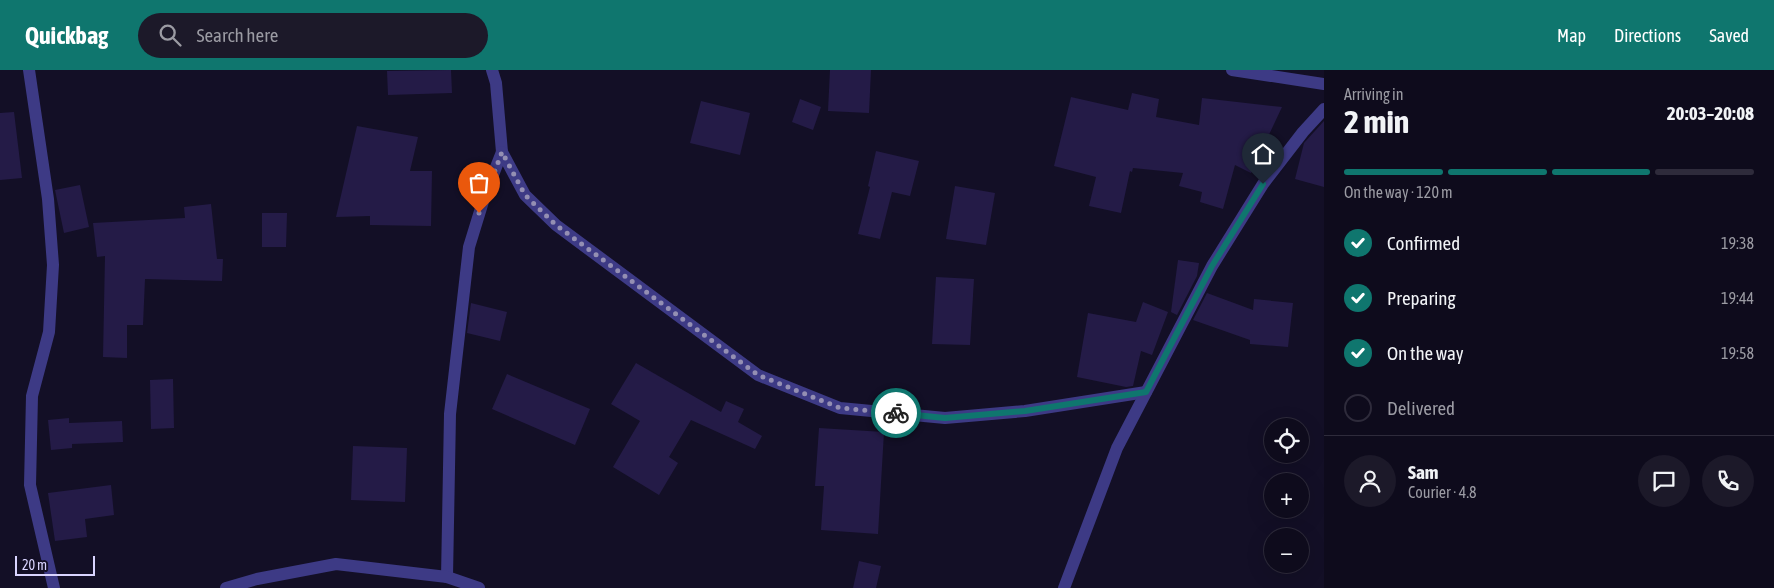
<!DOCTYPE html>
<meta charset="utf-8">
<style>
:root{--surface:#0e0b1c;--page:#1c1929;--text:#f1f3f6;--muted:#9b9ba3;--line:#2e2b3b;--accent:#0f766e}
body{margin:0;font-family:"Asap Condensed",sans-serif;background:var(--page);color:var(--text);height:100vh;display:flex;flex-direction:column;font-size:19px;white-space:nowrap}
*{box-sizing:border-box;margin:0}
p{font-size:16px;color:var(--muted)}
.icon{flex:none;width:28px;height:28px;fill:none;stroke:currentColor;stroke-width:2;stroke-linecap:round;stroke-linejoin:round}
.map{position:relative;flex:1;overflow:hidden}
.details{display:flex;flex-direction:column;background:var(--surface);width:450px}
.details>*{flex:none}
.tools{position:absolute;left:1264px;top:348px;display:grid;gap:10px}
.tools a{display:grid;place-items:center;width:45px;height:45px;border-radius:50%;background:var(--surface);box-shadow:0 5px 20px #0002,0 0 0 1px var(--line);font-size:25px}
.scale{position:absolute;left:15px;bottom:12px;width:80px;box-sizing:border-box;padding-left:5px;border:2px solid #d9d4ff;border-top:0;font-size:14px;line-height:18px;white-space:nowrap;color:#d9d4ff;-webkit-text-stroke:4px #130f26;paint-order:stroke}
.pin{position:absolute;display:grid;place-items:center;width:42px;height:42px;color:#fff;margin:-51px -21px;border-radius:50% 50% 50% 0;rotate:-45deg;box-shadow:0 0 5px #0007}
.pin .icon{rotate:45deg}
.courier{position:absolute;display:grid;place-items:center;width:50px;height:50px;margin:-25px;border:4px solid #0f766e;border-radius:50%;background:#fff;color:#222;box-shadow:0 1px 6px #0007}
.headline em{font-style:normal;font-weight:700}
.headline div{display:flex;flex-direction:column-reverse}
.headline{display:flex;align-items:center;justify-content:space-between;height:85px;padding:0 20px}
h1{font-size:32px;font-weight:700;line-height:38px}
.bar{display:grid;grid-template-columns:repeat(4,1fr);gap:8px 5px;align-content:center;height:60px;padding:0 20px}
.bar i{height:6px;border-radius:4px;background:var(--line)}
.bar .on{background:var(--accent)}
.bar p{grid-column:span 4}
.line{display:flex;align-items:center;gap:12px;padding:0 20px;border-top:1px solid var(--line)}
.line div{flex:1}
.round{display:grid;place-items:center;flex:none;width:52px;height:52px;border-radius:26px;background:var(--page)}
ol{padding:0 20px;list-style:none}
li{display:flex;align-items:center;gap:15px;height:55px}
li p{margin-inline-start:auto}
li .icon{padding:5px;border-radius:50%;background:var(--accent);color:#fff;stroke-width:4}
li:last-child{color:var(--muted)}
li i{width:28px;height:28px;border:2px solid var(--line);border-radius:50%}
header{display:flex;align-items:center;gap:30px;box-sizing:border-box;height:70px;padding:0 25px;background:var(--accent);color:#fff}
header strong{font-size:24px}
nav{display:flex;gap:28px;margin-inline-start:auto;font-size:18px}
.search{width:350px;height:45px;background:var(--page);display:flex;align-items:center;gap:12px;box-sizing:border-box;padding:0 18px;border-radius:28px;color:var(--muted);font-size:19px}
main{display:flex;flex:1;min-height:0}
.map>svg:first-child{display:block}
.building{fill:#241b47}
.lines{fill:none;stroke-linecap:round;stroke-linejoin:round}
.minor{stroke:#3d3a85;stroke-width:12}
.done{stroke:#948fb3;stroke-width:5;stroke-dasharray:0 9}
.route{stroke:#0f766e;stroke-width:6}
</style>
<header>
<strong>Quickbag</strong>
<div class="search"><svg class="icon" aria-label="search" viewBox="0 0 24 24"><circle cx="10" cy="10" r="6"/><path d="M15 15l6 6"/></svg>Search here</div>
<nav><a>Map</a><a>Directions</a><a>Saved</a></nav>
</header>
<main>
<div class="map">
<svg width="1324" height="518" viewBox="0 0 1324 518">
<rect width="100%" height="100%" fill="#130f26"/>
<g class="building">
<polygon points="451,0 452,23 388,25 387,1"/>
<polygon points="830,0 871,0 869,43 828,41"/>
<polygon points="1132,23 1159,29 1156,47 1199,55 1202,28 1282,37 1251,103 1235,95 1223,139 1200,132 1202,122 1179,116 1183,103 1133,98 1132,102 1130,101 1121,143 1089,136 1096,107 1054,96 1071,27 1128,40"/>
<polygon points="800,29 821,37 813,60 792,52"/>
<polygon points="701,31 750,43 740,85 690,73"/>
<polygon points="14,42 22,108 0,110 0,43"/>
<polygon points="1324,51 1324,117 1295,109 1304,73"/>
<polygon points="357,56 418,67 410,101 432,101 431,156 370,155 370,146 336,147"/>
<polygon points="876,81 919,91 910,126 892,122 880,169 858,164 870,117 868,116"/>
<polygon points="80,115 89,157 64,163 55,120"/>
<polygon points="955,116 995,123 986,175 946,169"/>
<polygon points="211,134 217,189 223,189 222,211 145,209 143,255 127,255 127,288 103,287 105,186 97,187 93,153 185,148 184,137"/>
<polygon points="262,143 287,143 286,177 262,177"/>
<polygon points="1178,190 1199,193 1197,206 1177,245 1171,242"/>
<polygon points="936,207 974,209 970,275 932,274"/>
<polygon points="1207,223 1253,240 1254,229 1293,233 1288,277 1250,274 1250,270 1193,250"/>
<polygon points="1143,232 1168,242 1152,285 1141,281 1133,316 1126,317 1077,307 1088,243 1136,252"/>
<polygon points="471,233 507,242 500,271 467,263"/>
<polygon points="636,293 721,342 726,331 744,339 738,352 762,366 755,379 691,350 669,387 678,393 659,425 613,397 640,351 611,334"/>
<polygon points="507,304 590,339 575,375 492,339"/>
<polygon points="173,309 174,358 151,359 150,310"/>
<polygon points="69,348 69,353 122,351 123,372 72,374 72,378 51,380 48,350"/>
<polygon points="819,358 884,362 878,464 821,460 824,416 815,416"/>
<polygon points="353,376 407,378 405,432 351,430"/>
<polygon points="111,415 114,445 85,449 87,467 55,471 48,423"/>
<polygon points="859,491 881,496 876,518 853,518"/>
</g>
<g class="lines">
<g class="minor">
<polyline points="29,0 48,129 53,195 49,262 32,326 30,415 54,518"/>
<polyline points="492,0 496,13 502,82 525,125 556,155 758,305 840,338 945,348 1025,341 1146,322"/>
<polyline points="1232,0 1324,14"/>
<polyline points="447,507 450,344 469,177 485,125 502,82"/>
<polyline points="226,518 257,509 336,494 447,507 479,518"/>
<polyline points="1064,518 1117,378 1212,196 1263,114 1303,62 1324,39"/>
</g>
</g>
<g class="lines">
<polyline class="done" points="479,143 502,82 525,125 556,155 758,305 840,338 896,343"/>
<polyline class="route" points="896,343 945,348 1025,341 1146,322 1212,196 1263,114"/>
</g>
</svg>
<div class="tools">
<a><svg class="icon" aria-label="locate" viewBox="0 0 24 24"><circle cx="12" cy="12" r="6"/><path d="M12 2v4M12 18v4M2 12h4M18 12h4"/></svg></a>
<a>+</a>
<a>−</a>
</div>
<div class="scale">20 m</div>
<div class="pin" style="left:479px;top:143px;background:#ea580c"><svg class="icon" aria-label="bag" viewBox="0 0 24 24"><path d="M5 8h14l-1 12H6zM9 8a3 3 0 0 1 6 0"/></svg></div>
<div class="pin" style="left:1263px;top:114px;background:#1f2937"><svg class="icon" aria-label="home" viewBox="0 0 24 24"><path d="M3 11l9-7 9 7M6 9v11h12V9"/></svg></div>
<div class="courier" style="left:896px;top:343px"><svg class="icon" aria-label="bike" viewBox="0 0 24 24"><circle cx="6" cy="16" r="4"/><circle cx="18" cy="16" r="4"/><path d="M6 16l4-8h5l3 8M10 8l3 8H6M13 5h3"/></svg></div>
</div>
<section class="details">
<div class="headline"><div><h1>2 min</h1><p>Arriving in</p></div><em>20:03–20:08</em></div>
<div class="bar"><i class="on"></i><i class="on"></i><i class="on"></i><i></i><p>On the way · 120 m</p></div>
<ol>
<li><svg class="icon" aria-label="check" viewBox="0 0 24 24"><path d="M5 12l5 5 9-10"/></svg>Confirmed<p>19:38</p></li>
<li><svg class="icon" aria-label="check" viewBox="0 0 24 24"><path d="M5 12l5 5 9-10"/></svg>Preparing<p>19:44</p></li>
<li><svg class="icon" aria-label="check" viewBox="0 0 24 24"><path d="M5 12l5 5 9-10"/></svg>On the way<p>19:58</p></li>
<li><i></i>Delivered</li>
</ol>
<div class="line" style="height:90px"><a class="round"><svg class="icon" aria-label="person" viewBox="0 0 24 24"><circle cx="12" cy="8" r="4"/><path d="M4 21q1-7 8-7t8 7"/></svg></a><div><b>Sam</b><p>Courier · 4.8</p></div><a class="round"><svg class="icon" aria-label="chat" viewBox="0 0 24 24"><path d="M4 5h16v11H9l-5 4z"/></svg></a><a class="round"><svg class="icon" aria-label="phone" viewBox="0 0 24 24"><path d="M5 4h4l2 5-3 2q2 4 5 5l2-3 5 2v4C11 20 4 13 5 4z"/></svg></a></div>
</section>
</main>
